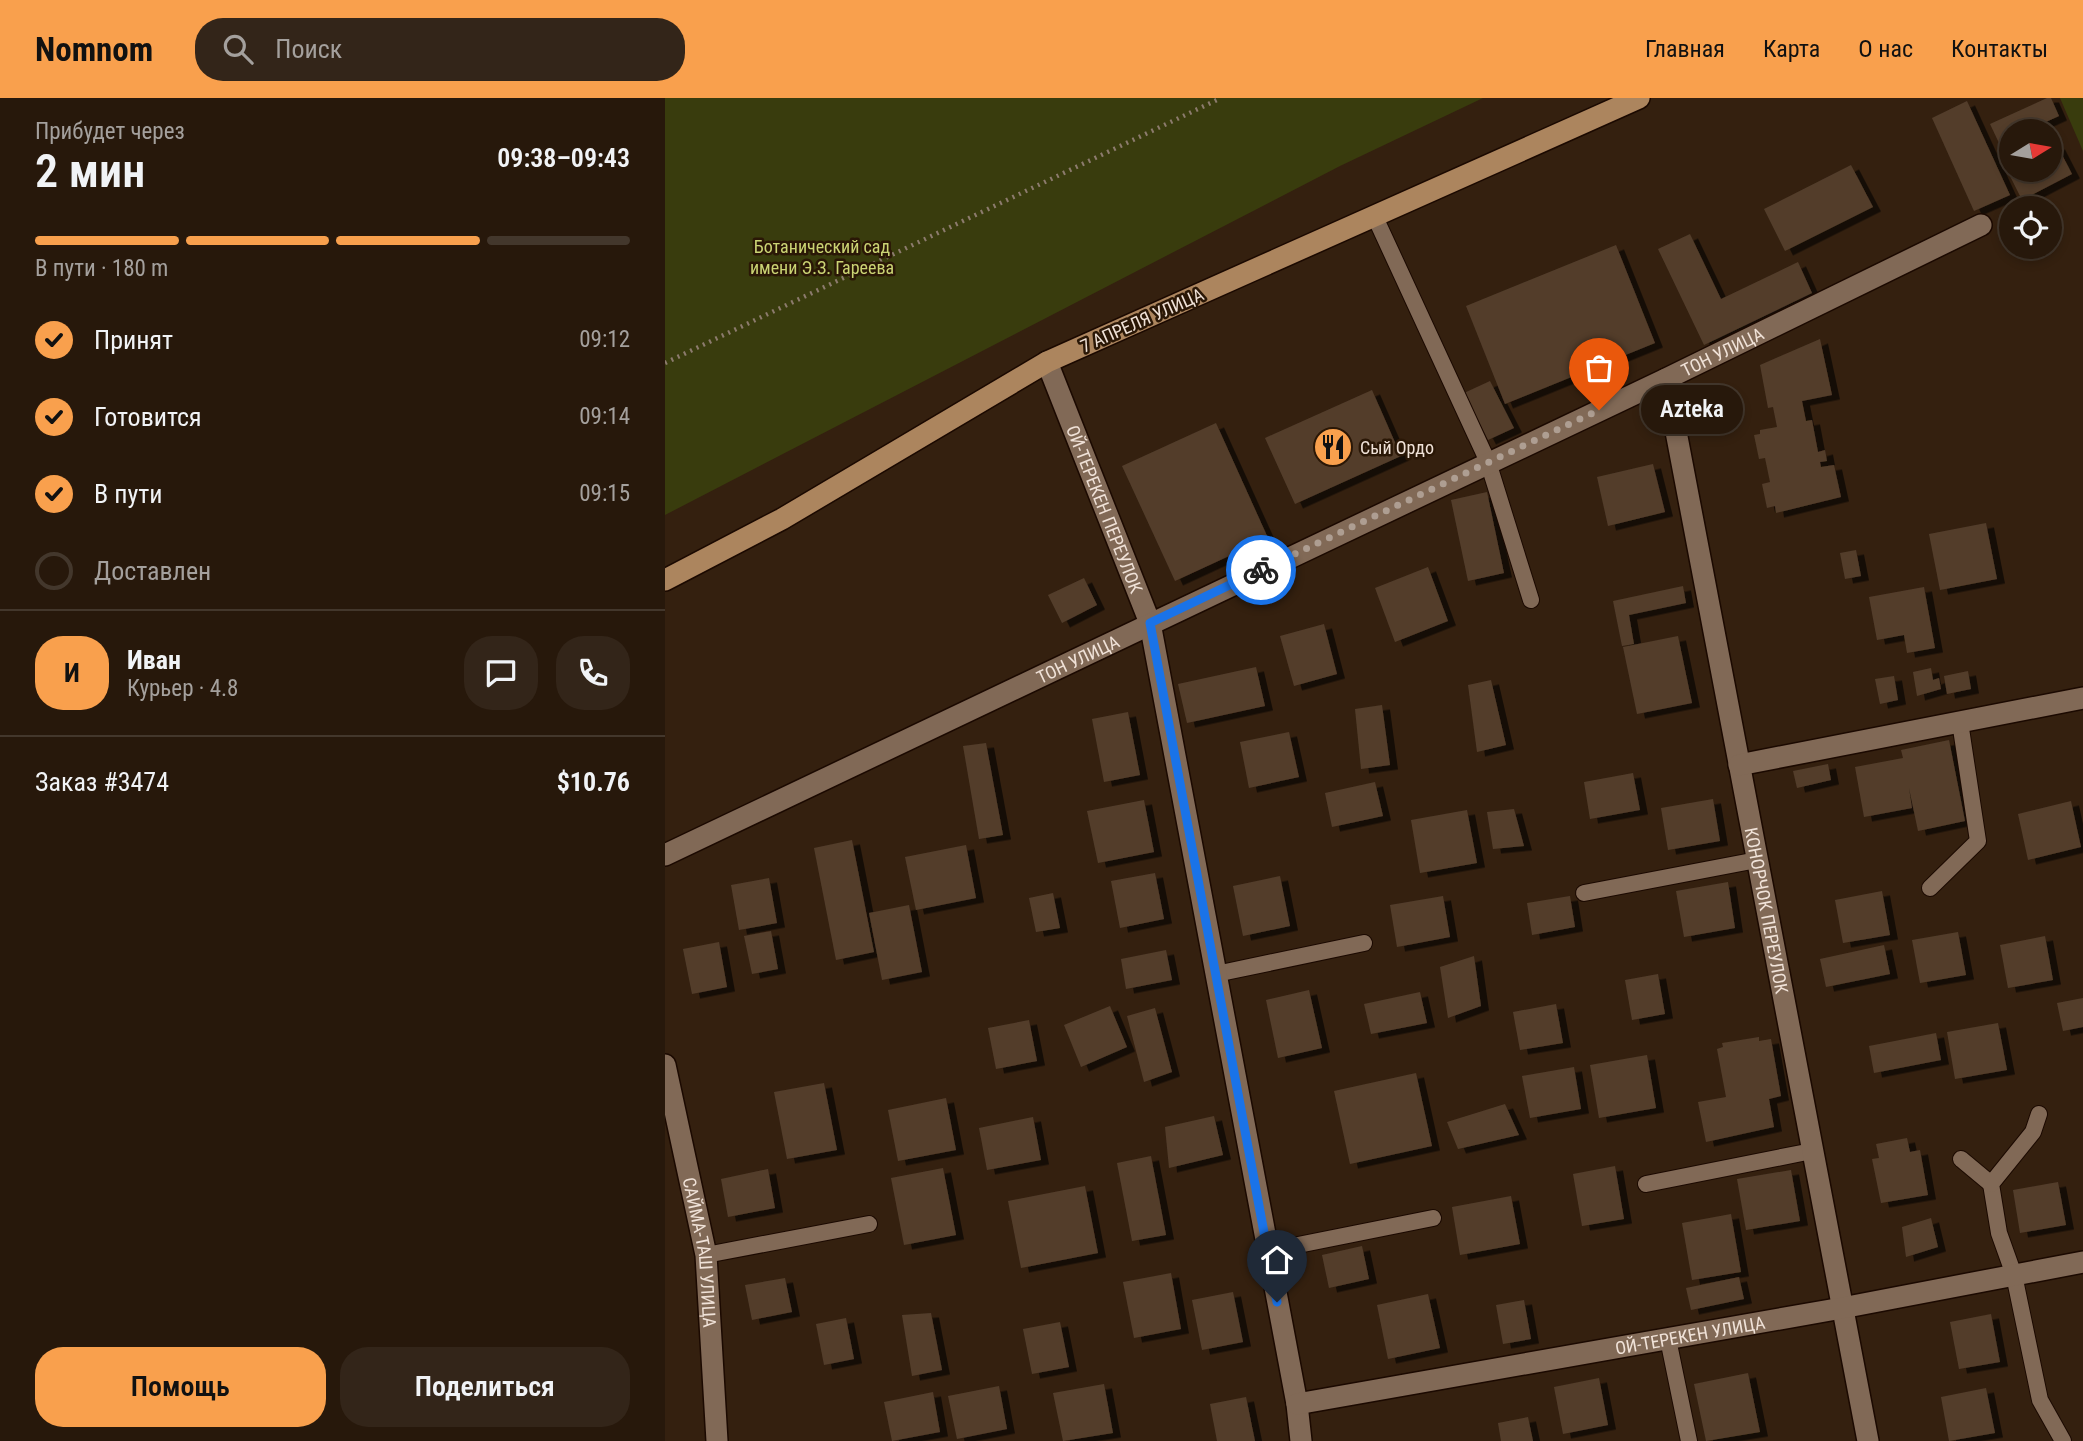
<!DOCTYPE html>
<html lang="ru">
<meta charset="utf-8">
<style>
:root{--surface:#27180b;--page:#332519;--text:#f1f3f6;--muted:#a4a09d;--line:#43372c;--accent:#f9a04d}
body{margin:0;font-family:"Roboto Condensed",sans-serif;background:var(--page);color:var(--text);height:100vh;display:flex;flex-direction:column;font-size:26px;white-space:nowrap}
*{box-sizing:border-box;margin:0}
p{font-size:23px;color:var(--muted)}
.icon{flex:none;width:38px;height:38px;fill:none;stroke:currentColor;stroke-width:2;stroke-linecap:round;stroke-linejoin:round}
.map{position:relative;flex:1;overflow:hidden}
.side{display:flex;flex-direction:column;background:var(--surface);width:665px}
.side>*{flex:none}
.needle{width:46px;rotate:79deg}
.controls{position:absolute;left:1334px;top:21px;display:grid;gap:14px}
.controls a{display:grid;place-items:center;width:63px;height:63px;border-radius:50%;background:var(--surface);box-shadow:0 4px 10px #0003,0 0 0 2px var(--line);font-size:35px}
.pin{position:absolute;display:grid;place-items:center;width:60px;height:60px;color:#fff;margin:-72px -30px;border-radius:50% 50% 50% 0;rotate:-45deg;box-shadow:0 0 7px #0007}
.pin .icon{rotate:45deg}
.courier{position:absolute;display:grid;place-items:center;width:70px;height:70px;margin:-35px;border:5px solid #1a73e8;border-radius:50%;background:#fff;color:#222;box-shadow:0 2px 9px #0007}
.bubble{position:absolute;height:49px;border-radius:24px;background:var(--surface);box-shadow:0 4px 10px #0003,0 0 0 2px var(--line);font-size:23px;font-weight:600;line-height:49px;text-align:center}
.head em{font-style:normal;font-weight:600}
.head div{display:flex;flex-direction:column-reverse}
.head{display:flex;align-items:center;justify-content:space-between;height:119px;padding:0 35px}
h1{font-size:46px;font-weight:600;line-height:52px}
.bar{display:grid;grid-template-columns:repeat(4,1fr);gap:10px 7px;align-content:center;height:84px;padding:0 35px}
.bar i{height:9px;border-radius:5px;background:var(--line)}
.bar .on{background:var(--accent)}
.bar p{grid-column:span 4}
.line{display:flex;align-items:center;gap:18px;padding:0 35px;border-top:2px solid var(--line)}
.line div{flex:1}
.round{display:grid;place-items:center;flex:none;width:74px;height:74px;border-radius:28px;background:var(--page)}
ol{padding:0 35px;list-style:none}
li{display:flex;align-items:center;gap:21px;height:77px}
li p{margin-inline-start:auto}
li .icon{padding:7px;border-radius:50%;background:var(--accent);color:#111;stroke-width:4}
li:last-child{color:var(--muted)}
li i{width:38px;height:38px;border:4px solid var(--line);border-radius:50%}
.primary-button{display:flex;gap:14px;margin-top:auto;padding:14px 35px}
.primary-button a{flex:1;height:80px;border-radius:28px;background:var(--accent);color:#111;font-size:28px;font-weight:600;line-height:80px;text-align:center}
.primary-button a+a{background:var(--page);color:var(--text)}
header{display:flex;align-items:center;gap:42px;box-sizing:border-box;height:98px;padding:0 35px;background:var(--accent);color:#111}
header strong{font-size:33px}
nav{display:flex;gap:38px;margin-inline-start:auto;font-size:24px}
.search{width:490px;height:63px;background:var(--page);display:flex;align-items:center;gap:18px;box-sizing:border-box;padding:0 24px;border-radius:28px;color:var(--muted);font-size:26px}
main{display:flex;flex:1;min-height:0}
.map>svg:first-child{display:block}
.green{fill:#393c0d}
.building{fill:#523d2b;filter:url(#shadow)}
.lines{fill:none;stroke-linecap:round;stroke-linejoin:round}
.lane-casing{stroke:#1b0900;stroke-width:18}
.street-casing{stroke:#1b0900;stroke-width:24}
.primary-casing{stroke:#1b0900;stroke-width:24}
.path{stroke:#8c7b6d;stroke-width:4.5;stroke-dasharray:2 5;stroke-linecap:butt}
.lane{stroke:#816956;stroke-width:16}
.street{stroke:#816956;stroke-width:21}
.primary{stroke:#ac855e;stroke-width:21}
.done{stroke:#ae9e92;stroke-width:7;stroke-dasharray:0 12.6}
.route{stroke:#1a73e8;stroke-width:9}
.labels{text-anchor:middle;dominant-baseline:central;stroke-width:5;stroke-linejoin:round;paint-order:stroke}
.park-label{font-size:18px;fill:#cbd474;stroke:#2a1706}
.street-label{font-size:18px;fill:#f0e2d8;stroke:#2a1706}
.poi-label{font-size:18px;fill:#f0e2d8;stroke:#2a1706;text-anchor:start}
</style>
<header>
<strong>Nomnom</strong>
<div class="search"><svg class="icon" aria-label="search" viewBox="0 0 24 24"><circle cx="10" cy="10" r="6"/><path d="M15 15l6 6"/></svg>Поиск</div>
<nav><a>Главная</a><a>Карта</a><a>О нас</a><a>Контакты</a></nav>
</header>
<main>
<section class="side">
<div class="head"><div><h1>2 мин</h1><p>Прибудет через</p></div><em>09:38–09:43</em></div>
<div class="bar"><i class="on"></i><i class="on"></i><i class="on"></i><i></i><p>В пути · 180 m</p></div>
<ol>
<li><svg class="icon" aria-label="check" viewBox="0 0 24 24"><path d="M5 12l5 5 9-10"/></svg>Принят<p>09:12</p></li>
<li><svg class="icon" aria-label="check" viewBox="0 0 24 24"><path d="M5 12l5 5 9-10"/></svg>Готовится<p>09:14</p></li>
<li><svg class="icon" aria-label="check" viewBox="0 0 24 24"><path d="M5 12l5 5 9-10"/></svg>В пути<p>09:15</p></li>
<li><i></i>Доставлен</li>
</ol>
<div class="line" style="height:126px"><b class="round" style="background:var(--accent);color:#111">И</b><div><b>Иван</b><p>Курьер · 4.8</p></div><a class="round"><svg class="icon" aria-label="chat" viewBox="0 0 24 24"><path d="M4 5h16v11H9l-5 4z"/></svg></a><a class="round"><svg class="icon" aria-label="phone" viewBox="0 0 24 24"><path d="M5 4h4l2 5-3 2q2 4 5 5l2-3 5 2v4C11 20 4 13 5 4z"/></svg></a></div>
<div class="line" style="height:91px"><div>Заказ #3474</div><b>$10.76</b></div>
<div class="primary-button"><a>Помощь</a><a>Поделиться</a></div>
</section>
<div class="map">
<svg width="1418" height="1343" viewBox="0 0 1418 1343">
<defs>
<filter id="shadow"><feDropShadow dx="8" dy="4.5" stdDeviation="0" flood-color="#0009"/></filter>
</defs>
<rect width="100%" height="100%" fill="#34200f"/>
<g class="green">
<polygon points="0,0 818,0 675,68 0,417"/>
<polygon points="1395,0 1418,0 1418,53"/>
</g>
<g class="building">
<polygon points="1382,0 1386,0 1394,18 1361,33 1346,33 1346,40 1334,45 1325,26"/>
<polygon points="1302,3 1345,97 1309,113 1267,20"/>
<polygon points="1392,47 1407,76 1357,102 1342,72 1384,72 1384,51"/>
<polygon points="1186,67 1208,109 1120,153 1099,111"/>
<polygon points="1025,136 1056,201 1133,164 1147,195 1039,247 993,151"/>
<polygon points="951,147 990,245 840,306 801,208"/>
<polygon points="1155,241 1167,297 1137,303 1141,323 1147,322 1153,354 1160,352 1162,363 1155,364 1156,369 1169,367 1176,399 1111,415 1110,408 1102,410 1097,386 1105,384 1100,360 1094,361 1089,337 1095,336 1095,332 1112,329 1108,309 1103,310 1095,267"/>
<polygon points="825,283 849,330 823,342 799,295"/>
<polygon points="707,292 736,358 630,406 600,340"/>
<polygon points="551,325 603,440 510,483 457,368"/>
<polygon points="988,366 1000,414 943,428 932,379"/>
<polygon points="822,394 839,475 803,483 786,402"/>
<polygon points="1321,425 1332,481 1275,492 1264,436"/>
<polygon points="1191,452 1196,478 1180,481 1175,455"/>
<polygon points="763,469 783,523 730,544 710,490"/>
<polygon points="419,480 432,507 397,525 383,497"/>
<polygon points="1018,488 1021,505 964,517 969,546 957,548 948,503"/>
<polygon points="1259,489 1270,550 1242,555 1239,537 1212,542 1204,499"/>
<polygon points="659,526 672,576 629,588 615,538"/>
<polygon points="1013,538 1027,605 972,616 958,549"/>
<polygon points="591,569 600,608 522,625 513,586"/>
<polygon points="1266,570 1268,582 1274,580 1276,591 1252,598 1248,574"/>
<polygon points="1303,573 1306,591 1282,596 1279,578"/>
<polygon points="1229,578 1233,602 1215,606 1210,581"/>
<polygon points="826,582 841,647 812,654 803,587"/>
<polygon points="717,607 725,667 696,671 690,611"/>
<polygon points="463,614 475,677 439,684 427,621"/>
<polygon points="624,634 634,679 584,690 575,644"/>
<polygon points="1284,642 1300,723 1253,733 1244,690 1247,710 1199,719 1190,669 1238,660 1236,652"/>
<polygon points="321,645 338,737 314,741 298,648"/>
<polygon points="1163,666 1166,682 1132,690 1128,673"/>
<polygon points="968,675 975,712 925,721 919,684"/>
<polygon points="710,684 718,718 667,729 660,695"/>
<polygon points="1048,701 1055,743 1003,752 996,710"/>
<polygon points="479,702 489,754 433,765 422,713"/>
<polygon points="1406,703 1416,749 1363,762 1353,716"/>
<polygon points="849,711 859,748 828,751 822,714"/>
<polygon points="802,712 812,765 755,775 746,722"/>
<polygon points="187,742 209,854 171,862 149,750"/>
<polygon points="301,747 311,800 251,812 240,759"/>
<polygon points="490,775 499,821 455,830 446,783"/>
<polygon points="615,778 625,828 578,838 568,788"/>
<polygon points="104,780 112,825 74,832 66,787"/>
<polygon points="1063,784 1070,830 1019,839 1011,793"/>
<polygon points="1217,793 1225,837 1178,845 1170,802"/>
<polygon points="388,795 395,830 371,834 364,800"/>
<polygon points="778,798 785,839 732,849 725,807"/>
<polygon points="905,798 910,829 867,837 862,805"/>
<polygon points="244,807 257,874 217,882 204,815"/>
<polygon points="106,833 113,871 87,876 79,838"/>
<polygon points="1293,834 1301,877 1255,885 1247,842"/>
<polygon points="1380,838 1388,882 1343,890 1335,847"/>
<polygon points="54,844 62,889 27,896 18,851"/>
<polygon points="1219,847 1225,876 1161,889 1155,861"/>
<polygon points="501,852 507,882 461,891 456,861"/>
<polygon points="809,858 816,908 783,920 775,869"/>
<polygon points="993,876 1000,916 967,922 960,882"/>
<polygon points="644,892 657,950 613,960 601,902"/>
<polygon points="755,894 762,925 706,936 699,906"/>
<polygon points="1418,900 1418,929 1398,933 1392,905"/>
<polygon points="891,906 898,945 855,952 848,914"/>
<polygon points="445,908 462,949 416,969 399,927"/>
<polygon points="490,910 507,974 479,984 462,918"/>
<polygon points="364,922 372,963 331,971 323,930"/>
<polygon points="1333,925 1342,972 1290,981 1282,934"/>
<polygon points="1271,935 1276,962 1209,975 1204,948"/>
<polygon points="1094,939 1094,943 1106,941 1116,998 1104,1001 1109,1029 1041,1044 1033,1004 1061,999 1052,951 1058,949 1057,945"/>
<polygon points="982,957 991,1010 934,1020 925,967"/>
<polygon points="909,969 916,1011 865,1020 857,978"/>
<polygon points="751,975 767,1048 685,1066 669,993"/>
<polygon points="159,985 172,1052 122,1061 109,994"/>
<polygon points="281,1000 291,1052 233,1063 223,1012"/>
<polygon points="840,1006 854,1037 793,1051 782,1024"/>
<polygon points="549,1018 558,1057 504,1070 500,1029"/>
<polygon points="368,1019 376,1062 322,1072 314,1030"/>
<polygon points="1242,1040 1245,1054 1255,1052 1263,1097 1216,1105 1207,1061 1214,1060 1211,1046"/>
<polygon points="486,1058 501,1137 467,1143 452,1065"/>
<polygon points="950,1068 959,1121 917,1128 908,1076"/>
<polygon points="278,1070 291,1137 239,1147 226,1080"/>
<polygon points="103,1071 110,1110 63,1119 56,1081"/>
<polygon points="1126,1072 1135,1123 1081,1132 1072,1081"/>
<polygon points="1393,1084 1401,1127 1355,1135 1348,1092"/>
<polygon points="420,1088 433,1155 356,1170 343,1103"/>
<polygon points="846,1098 855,1146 795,1157 787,1109"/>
<polygon points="1066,1116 1076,1174 1027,1182 1017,1125"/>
<polygon points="1266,1120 1273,1149 1241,1159 1237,1129"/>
<polygon points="697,1148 704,1181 664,1190 657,1157"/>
<polygon points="506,1175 516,1231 469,1240 458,1184"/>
<polygon points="1074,1179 1079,1201 1026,1212 1021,1190"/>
<polygon points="120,1180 127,1214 87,1222 80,1187"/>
<polygon points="568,1194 578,1244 537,1252 527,1202"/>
<polygon points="763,1196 775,1250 723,1261 712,1207"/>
<polygon points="859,1202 866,1241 838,1246 831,1207"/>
<polygon points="266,1215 277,1272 247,1278 237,1217"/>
<polygon points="1326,1216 1335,1264 1294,1271 1285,1224"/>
<polygon points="181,1220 189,1261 159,1267 151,1226"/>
<polygon points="395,1224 404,1269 367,1276 358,1231"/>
<polygon points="1083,1275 1095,1334 1041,1343 1029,1286"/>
<polygon points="934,1280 943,1327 898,1336 889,1289"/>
<polygon points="439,1286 448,1335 398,1343 388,1295"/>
<polygon points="334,1288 342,1331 292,1341 283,1298"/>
<polygon points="1321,1290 1330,1335 1284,1343 1276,1299"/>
<polygon points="268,1294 275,1334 227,1343 219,1304"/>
<polygon points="581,1299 590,1343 552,1343 545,1306"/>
<polygon points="863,1319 868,1343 836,1343 833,1325"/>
</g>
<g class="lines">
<defs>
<g id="lane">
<polyline points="710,119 823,364 866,502"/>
<polyline points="1265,790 1313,743 1295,624"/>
<polyline points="919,795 1092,762"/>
<polyline points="551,876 699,845"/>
<polyline points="1374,1016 1368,1034 1326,1086 1334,1135 1349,1177 1375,1302 1398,1343"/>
<polyline points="1296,1061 1326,1086"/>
<polyline points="981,1086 1147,1053"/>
<polyline points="603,1153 768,1120"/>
<polyline points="41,1157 204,1126"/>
<polyline points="1003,1241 1024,1343"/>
</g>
<g id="street">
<path id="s1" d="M382 264 485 525 632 1306 636 1343"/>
<path id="s2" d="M1001 281 1203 1343"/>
<polyline points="1074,667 1418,600"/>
<path id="s3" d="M0 757 1001 281 1316 127"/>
<path id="s4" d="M0 967 41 1157 52 1343"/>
<path id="s5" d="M632 1306 1177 1210 1418 1164"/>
</g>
<polyline id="primary" points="0,482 117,421 382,264 974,0"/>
</defs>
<use href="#lane" class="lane-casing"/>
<use href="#street" class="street-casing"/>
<use href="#primary" class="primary-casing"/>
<polyline class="path" points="0,265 556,0"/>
<use href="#lane" class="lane"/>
<use href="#street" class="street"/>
<use href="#primary" class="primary"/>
</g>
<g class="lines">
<polyline class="done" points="596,472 934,312"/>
<polyline class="route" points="596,472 485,525 612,1204"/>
</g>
<defs>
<symbol id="restaurant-disc" viewBox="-11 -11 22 22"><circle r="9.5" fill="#f9a04d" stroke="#2a1706"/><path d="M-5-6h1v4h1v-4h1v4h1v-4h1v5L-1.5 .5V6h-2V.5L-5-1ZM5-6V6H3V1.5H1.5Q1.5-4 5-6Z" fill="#111"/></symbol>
</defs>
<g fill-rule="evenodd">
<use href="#restaurant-disc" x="646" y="327" width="44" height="44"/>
</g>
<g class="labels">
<g class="park-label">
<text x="157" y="148">Ботанический сад<tspan x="157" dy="21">имени Э.З. Гареева</tspan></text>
</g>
<g class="street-label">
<text transform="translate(477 222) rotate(-24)">7 АПРЕЛЯ УЛИЦА</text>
<text stroke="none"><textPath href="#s3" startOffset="1171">ТОН УЛИЦА</textPath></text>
<text stroke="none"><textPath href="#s1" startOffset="158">ОЙ-ТЕРЕКЕН ПЕРЕУЛОК</textPath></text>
<text stroke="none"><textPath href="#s3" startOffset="457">ТОН УЛИЦА</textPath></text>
<text stroke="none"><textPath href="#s2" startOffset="541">КОНОРЧОК ПЕРЕУЛОК</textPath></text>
<text stroke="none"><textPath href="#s4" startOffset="191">САЙМА-ТАШ УЛИЦА</textPath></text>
<text stroke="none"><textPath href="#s5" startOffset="399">ОЙ-ТЕРЕКЕН УЛИЦА</textPath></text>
</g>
<g class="poi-label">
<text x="695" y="349">Сый Ордо</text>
</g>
</g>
</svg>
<div class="controls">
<a><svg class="needle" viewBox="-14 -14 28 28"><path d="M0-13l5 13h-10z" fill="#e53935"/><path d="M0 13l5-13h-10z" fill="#a4a09d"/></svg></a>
<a><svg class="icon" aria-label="locate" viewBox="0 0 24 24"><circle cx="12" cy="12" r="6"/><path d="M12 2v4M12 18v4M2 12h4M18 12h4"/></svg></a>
</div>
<div class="pin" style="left:934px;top:312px;background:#ea580c"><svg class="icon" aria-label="bag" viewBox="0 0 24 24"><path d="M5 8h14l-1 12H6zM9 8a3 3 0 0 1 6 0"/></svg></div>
<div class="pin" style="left:612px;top:1204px;background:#1f2937"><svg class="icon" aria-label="home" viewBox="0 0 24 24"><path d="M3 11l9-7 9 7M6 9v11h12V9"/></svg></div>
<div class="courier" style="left:596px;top:472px"><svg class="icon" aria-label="bike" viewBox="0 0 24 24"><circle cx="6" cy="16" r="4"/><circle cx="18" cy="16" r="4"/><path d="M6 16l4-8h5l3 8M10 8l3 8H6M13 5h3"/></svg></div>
<div class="bubble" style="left:976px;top:287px;width:102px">Azteka</div>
</div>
</main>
